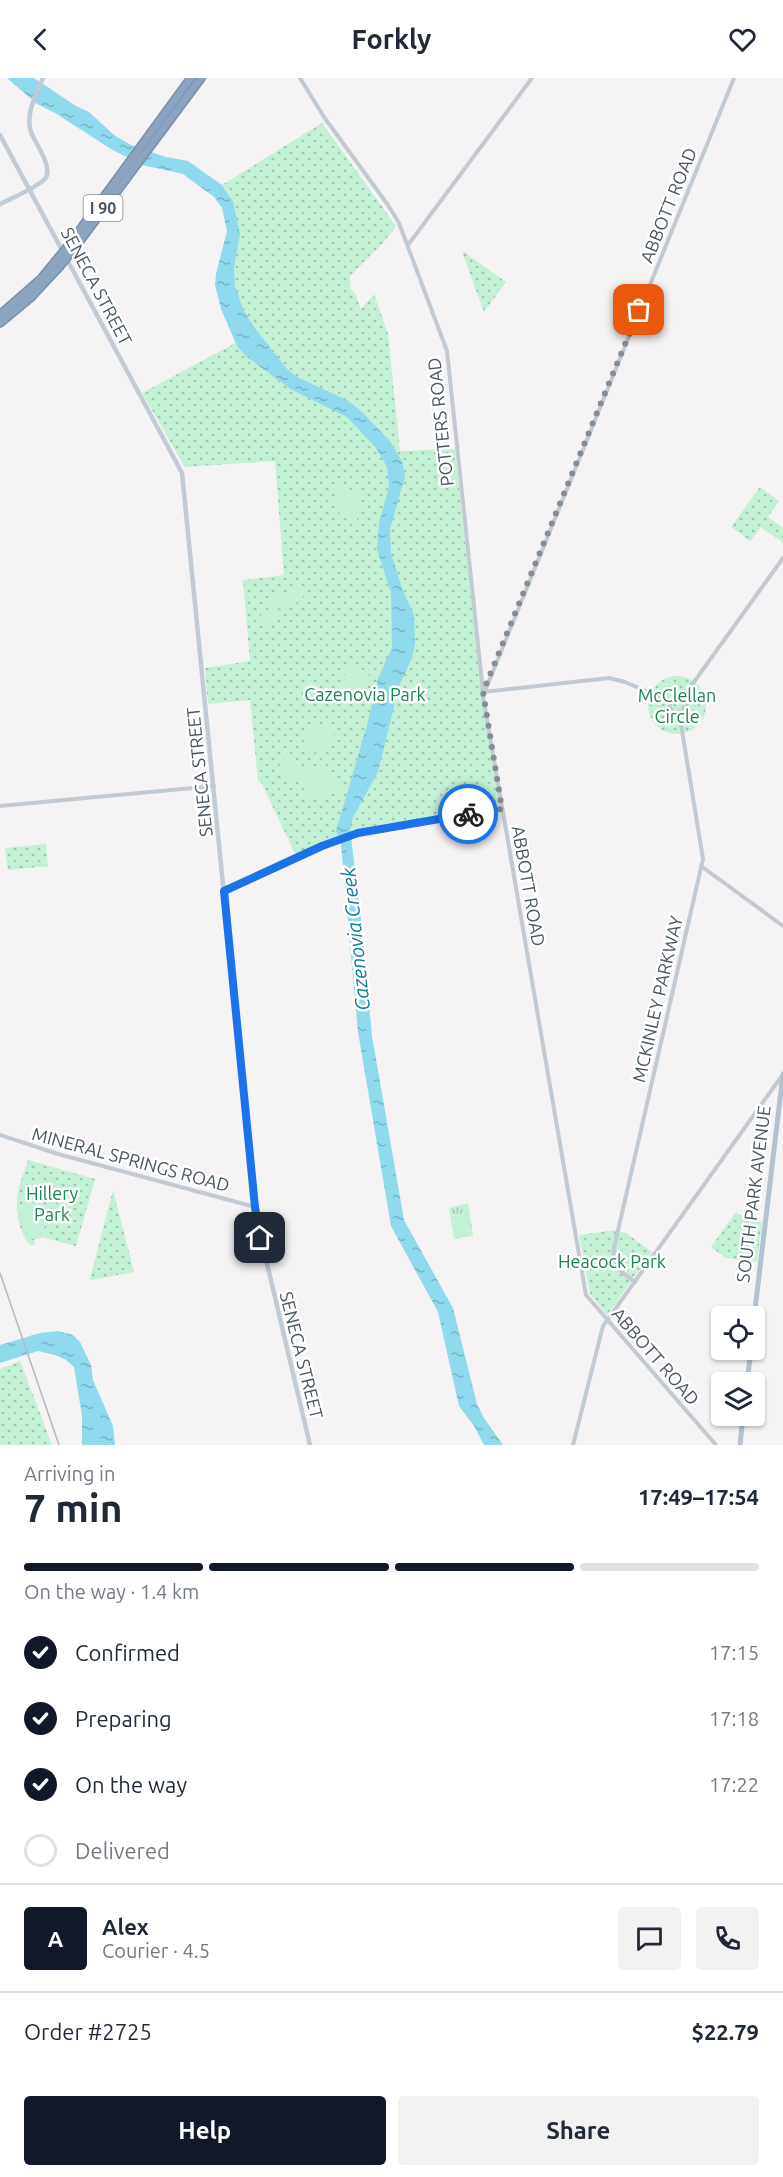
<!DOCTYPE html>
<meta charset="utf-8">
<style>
:root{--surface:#fff;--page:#f2f2f3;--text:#1f2937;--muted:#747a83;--line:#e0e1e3;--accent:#111827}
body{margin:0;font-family:Ubuntu,sans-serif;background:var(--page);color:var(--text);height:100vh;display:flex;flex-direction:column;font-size:22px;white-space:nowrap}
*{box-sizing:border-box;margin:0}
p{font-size:20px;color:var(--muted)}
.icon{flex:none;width:33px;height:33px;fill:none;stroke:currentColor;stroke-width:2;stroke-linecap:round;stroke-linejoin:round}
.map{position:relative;height:1367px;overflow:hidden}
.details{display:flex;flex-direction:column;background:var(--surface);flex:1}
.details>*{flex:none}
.fabs{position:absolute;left:711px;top:1228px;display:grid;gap:12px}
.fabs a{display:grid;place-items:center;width:54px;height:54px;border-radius:6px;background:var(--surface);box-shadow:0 2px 4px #0004;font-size:30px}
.pin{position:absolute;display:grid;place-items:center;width:51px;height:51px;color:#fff;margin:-26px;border-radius:12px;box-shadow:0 3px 9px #0006}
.courier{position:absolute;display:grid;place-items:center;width:60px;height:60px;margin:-30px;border:4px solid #1a73e8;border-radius:50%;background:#fff;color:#222;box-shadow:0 2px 8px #0007}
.head em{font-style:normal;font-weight:600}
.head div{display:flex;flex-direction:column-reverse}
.head{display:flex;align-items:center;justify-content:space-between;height:102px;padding:0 24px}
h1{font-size:39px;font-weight:600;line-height:45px}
.bar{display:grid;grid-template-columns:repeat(4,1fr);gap:9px 6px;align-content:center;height:72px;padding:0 24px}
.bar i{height:8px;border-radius:4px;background:var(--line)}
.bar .selected{background:var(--accent)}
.bar p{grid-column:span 4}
.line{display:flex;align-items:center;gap:15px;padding:0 24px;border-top:2px solid var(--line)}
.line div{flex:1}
.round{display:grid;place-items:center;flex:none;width:63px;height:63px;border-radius:6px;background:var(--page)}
ol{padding:0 24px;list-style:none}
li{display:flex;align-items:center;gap:18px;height:66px}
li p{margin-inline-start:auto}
li .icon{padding:6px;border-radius:50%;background:var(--accent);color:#fff;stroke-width:4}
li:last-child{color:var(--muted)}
li i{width:33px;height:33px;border:3px solid var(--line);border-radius:50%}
.action{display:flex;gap:12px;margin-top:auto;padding:12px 24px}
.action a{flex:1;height:69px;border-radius:6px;background:var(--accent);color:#fff;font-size:24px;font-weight:600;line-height:69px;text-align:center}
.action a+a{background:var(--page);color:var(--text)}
header{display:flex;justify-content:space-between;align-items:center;height:78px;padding:0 24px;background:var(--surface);font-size:27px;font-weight:600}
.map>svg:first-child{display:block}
.grass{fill:url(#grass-tufts)}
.park{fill:url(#park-dots)}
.pitch{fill:#c3f1d5}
.water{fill:url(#water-ripples)}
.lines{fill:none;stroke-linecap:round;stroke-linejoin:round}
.motorway-casing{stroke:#7690ad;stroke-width:10}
.tertiary{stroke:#c1cad2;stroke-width:4}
.secondary{stroke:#c1cbd6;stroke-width:4.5}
.primary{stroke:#b3c2d1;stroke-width:5}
.motorway{stroke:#8ba5c1;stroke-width:7}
.rail{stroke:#b5b8bd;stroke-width:1.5}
.motorway-bridge-casing{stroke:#7690ad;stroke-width:10;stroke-linecap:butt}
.motorway-bridge{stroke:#8ba5c1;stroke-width:7}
.done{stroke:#868d94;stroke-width:6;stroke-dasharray:0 10.8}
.route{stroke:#1a73e8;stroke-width:8}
.labels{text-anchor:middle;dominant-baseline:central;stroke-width:5;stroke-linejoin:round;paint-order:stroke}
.shield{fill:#fff;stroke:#808990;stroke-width:1.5}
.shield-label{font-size:16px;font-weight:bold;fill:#4a5661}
.street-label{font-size:18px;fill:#4a5661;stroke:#fff}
.park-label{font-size:18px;fill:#17864f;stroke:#fff}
.water-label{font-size:20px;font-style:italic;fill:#0c7c9b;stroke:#fff}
</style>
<header><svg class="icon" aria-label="back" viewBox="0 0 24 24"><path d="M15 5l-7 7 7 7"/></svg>Forkly<svg class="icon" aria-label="heart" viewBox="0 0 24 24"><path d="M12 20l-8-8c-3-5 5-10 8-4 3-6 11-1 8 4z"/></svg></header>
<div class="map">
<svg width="783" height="1367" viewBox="0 0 783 1367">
<defs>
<pattern id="grass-tufts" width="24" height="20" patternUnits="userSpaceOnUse" patternTransform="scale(1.5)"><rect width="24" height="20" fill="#c3f1d5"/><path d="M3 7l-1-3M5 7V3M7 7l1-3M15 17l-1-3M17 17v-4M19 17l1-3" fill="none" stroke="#a0c6b0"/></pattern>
<pattern id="park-dots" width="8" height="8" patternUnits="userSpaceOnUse" patternTransform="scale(1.5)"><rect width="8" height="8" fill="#c3f1d5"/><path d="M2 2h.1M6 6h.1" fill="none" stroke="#a0c6b0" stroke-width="1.8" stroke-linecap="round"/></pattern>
<pattern id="water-ripples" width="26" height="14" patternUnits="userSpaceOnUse" patternTransform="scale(1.5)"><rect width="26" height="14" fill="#90daee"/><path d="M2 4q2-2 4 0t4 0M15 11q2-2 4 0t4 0" fill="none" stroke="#78b4c4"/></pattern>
</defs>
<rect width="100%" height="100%" fill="#f5f3f3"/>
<polygon class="grass" points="468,1125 473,1158 454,1161 449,1130"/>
<g class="park">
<path d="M322 45 396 148 383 165 350 198V210L356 217 361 231 374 216 388 256 400 373 455 371 482 619 500 729 378 747 331 761 296 778 261 704 258 703 250 622 208 626 205 590 250 583 243 502 284 497 275 383 185 389 142 315 241 262C238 241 232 218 231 197 228 165 248 134 222 107Z"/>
<polygon points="462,174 464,174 506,204 484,234"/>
<polygon points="760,409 779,423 768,439 783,450 783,465 761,449 750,463 731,449"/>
<circle cx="677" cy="627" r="29"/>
<polygon points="46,766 48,788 8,792 5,770"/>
<path d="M28 1082 95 1101 76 1168 42 1159 34 1162 35 1167H31C25 1163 24 1158 21 1151 12 1123 19 1109 28 1082Z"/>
<polygon points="113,1112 134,1194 91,1202 90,1201"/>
<polygon points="736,1134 747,1142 762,1144 757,1184 726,1180 711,1169"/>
<polygon points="615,1152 626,1155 652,1174 607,1237 590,1216 579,1157"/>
<polygon points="20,1283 52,1367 0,1367 0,1291"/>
</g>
<g class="pitch">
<polygon points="337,409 361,414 363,418 356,445 341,437 335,430"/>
<polygon points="300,509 304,522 274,532 277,542 264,546 260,534 273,530 271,521"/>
<polygon points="348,587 370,594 359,626 337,619"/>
<polygon points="310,647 335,651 331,669 326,675 302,674 307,649"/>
<path d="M289 674C300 683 301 689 296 702L278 695 277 691Z"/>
<path d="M311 691C327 691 338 697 341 713L309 723 299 695Z"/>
<path d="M24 1120 50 1134 52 1139 35 1162C19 1153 17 1137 24 1120Z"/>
</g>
<g class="water">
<polygon points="7,0 34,0 76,28 89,34 114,57 131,67 166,79 188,83 222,107 233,123 240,156 234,190 235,208 243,231 254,249 287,291 299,300 347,322 361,333 389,362 402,383 405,398 390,451 391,475 403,513 414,537 415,566 412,580 399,608 378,694 353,739 350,751 362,848 372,958 404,1142 453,1230 477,1326 484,1340 503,1367 484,1367 474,1348 459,1328 438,1234 391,1148 358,954 341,766 336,753 367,647 378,601 392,569 391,515 377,471 379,445 389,409 387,389 376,370 347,339 292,312 247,279 237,268 221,231 215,207 216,196 227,153 222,130 214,119 183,96 142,87 111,71 55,35 37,26"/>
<polygon points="58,1253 73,1257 80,1264 91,1287 93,1302 113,1348 115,1367 82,1367 82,1338 74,1289 66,1282 55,1277 38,1273 0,1285 0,1267 40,1255"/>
</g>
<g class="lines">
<defs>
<g id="motorway">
<polyline points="69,167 191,0"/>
<polyline points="73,172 201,0"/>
<polyline points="0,237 41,201 55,184"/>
<polyline points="0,245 30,220 59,189"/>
</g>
</defs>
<use href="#motorway" class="motorway-casing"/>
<g class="tertiary">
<polyline points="300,0 324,39 388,127 399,145 447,273 483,614"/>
<polyline points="408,167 532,0"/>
<polyline points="483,614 609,600 625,604 671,624"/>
<circle cx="677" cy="628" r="7"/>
<polyline points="681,622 783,480"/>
<polyline points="0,728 214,708"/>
<polyline points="701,788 783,848"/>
<polyline points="224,813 322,768 358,755 389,748 502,731"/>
<polyline points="0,1057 58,1076 255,1129"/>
<path d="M635 1204C621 1194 611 1188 614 1170L703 781 679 634"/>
<polyline points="573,1367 603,1248 781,999"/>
<polyline points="716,1367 586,1217 483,618 734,0"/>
</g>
<g class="secondary">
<polyline points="0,57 182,395 256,1139 310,1367"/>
<path d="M0 126C12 120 36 110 45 101 54 90 35 65 31 54 25 36 36 17 43 0"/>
</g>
<g class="primary">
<polyline points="754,1240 783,996"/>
<polyline points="747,1305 751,1272"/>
<polyline points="740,1367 743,1338"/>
</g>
<use href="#motorway" class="motorway"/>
<polyline class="rail" points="0,1195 59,1367"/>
<defs>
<g id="motorway-bridge">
<polyline points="55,184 69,167"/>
<polyline points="59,189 73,172"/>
</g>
</defs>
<use href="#motorway-bridge" class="motorway-bridge-casing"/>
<use href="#motorway-bridge" class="motorway-bridge"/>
</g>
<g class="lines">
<polyline class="done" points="468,736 502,731 483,614 639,232"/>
<polyline class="route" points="260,1160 255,1129 224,813 322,768 358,755 468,736"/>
</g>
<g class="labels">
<rect class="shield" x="83.5" y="117" width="39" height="26" rx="4.5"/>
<g class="shield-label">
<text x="103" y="130">I 90</text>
</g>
<g class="street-label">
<text transform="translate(668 127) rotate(-68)">ABBOTT ROAD</text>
<text transform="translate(97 208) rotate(62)">SENECA STREET</text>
<text transform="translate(440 344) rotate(-96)">POTTERS ROAD</text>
<text transform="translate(199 694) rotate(-96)">SENECA STREET</text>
<text transform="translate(529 808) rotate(80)">ABBOTT ROAD</text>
<text transform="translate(657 921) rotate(-77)">MCKINLEY PARKWAY</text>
<text transform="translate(131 1081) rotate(15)">MINERAL SPRINGS ROAD</text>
<text transform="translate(753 1116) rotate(-83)">SOUTH PARK AVENUE</text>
<text transform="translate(302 1277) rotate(76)">SENECA STREET</text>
<text transform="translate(656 1278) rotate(49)">ABBOTT ROAD</text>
</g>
<g class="park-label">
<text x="365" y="616">Cazenovia Park</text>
<text x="677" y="617">McClellan<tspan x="677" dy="21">Circle</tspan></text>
<text x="52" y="1115">Hillery<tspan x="52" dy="21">Park</tspan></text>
<text x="612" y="1183">Heacock Park</text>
</g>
<g class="water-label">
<text transform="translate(355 861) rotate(-96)">Cazenovia Creek</text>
</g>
</g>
</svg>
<div class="fabs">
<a><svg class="icon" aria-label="locate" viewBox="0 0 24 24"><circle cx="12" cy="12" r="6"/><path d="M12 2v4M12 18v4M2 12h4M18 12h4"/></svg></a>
<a><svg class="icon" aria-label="layers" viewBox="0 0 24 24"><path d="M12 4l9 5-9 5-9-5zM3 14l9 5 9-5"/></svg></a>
</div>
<div class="pin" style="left:639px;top:232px;background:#ea580c"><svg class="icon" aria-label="bag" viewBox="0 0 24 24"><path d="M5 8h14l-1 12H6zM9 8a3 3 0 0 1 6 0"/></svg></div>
<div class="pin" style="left:260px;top:1160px;background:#1f2937"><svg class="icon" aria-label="home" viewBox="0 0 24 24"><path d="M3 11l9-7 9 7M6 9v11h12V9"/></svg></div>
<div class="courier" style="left:468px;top:736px"><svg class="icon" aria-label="bike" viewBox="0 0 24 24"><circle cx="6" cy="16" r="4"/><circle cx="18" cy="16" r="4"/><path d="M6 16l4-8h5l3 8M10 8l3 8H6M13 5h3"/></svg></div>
</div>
<section class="details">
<div class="head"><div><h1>7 min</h1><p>Arriving in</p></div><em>17:49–17:54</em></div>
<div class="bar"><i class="selected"></i><i class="selected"></i><i class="selected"></i><i></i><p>On the way · 1.4 km</p></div>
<ol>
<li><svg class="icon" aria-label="check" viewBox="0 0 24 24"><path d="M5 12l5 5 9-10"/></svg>Confirmed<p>17:15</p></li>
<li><svg class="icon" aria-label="check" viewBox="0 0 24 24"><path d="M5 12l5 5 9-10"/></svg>Preparing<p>17:18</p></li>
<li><svg class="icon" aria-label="check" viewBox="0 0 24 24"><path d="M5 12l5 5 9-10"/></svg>On the way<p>17:22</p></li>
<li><i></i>Delivered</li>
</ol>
<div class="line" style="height:108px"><b class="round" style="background:var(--accent);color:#fff">A</b><div><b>Alex</b><p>Courier · 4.5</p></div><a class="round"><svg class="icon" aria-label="chat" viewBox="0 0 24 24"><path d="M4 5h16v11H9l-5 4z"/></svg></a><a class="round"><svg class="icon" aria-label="phone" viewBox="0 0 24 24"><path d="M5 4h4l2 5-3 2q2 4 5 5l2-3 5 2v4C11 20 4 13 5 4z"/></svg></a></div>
<div class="line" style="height:78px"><div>Order #2725</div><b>$22.79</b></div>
<div class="action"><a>Help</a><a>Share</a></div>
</section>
